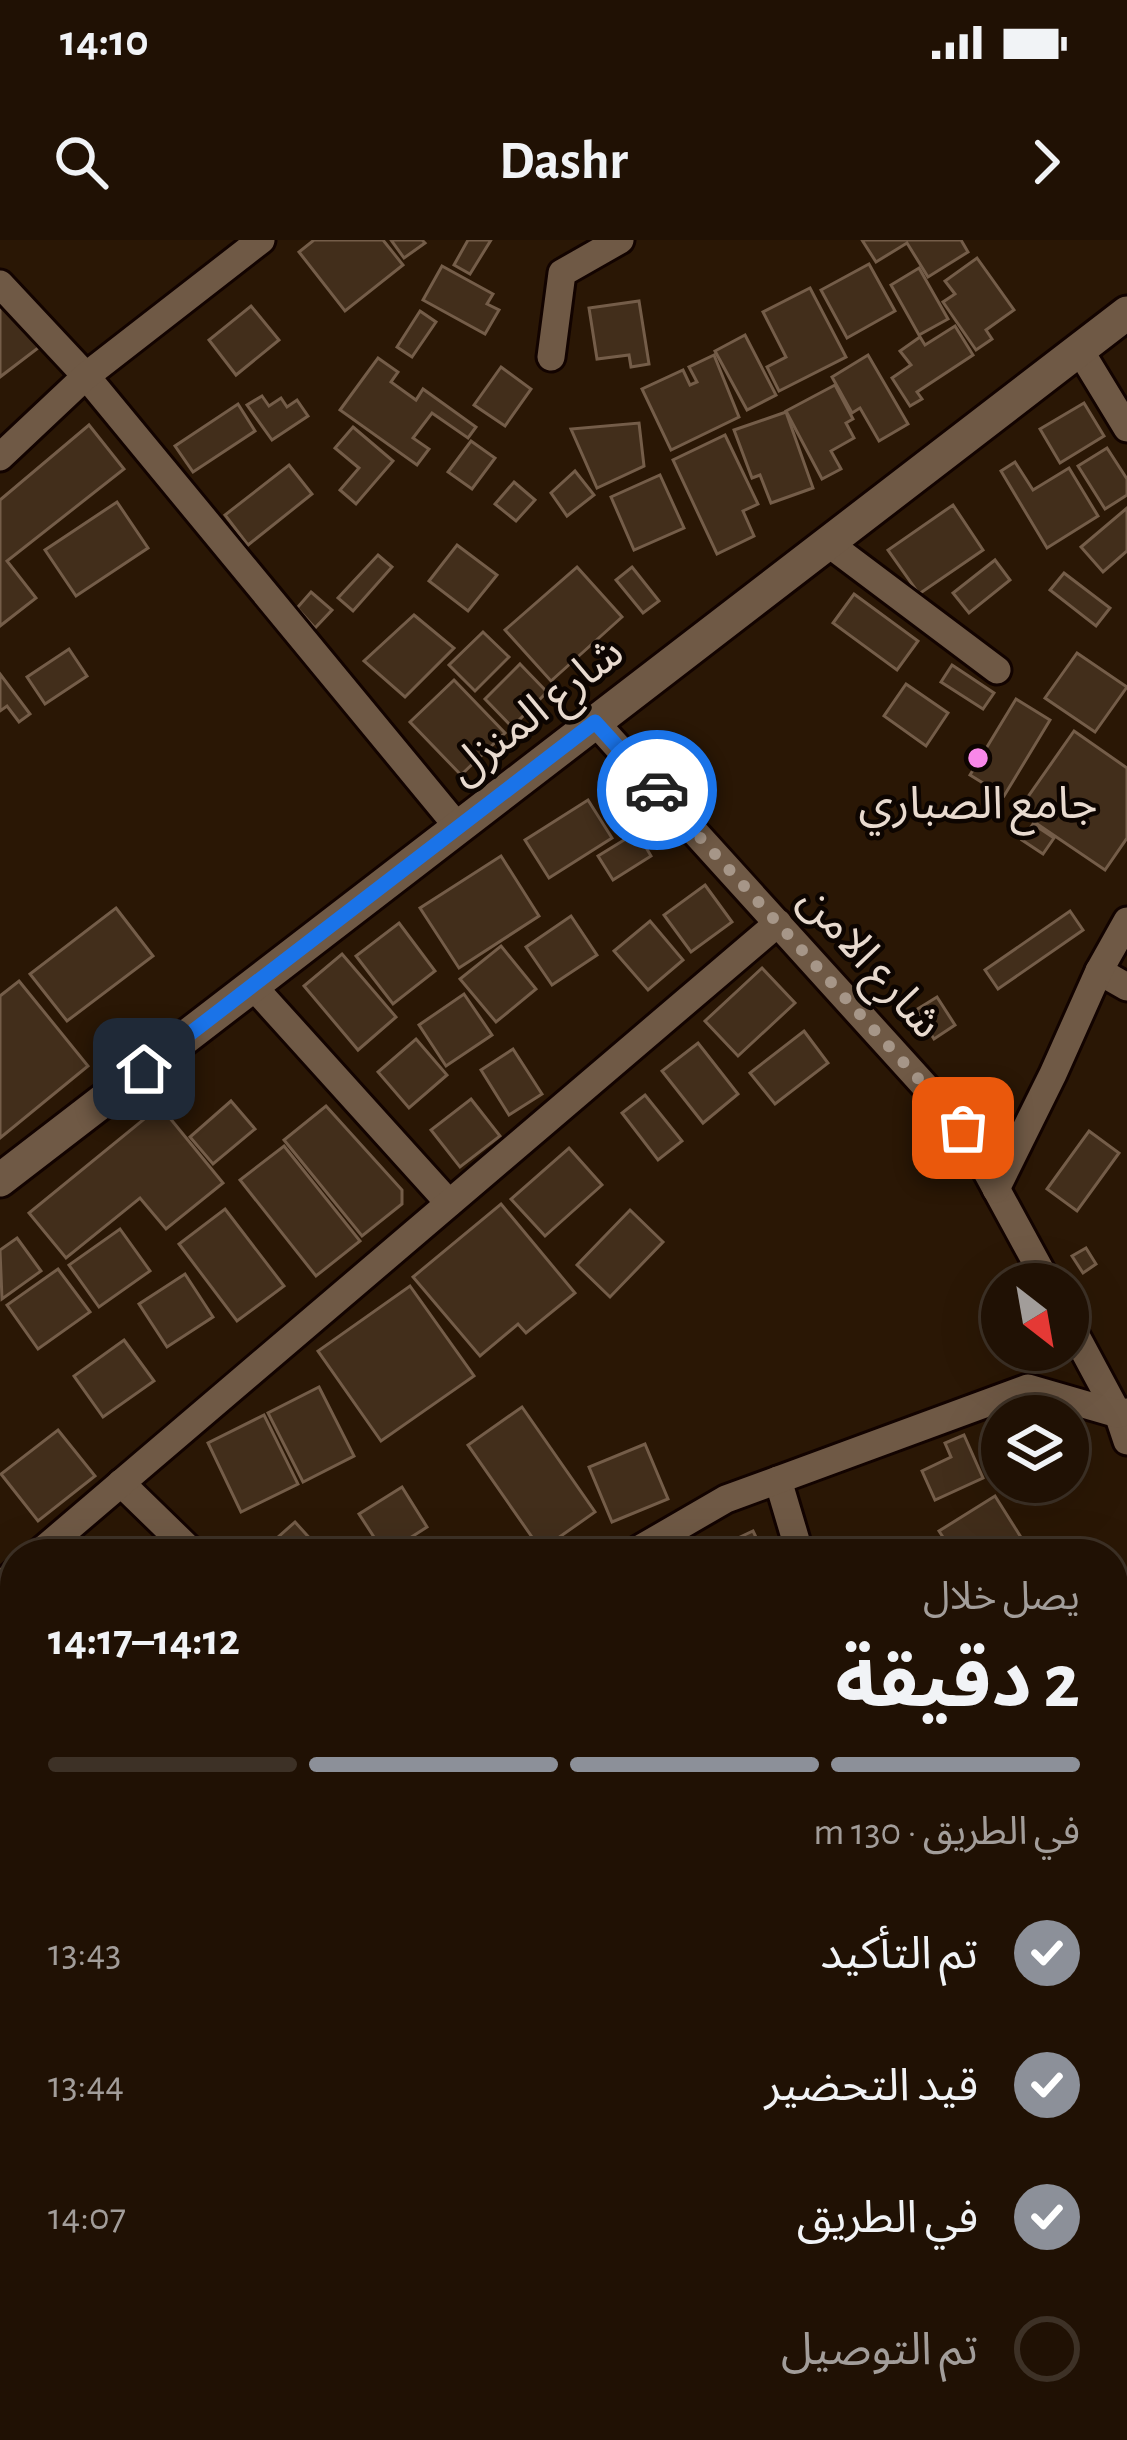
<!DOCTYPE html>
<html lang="ar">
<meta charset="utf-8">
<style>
:root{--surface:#201104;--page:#2d1f13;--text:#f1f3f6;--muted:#a29d9a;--line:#3d3126;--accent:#8c9099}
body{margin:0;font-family:"Alegreya Sans","Noto Sans Arabic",sans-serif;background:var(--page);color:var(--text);direction:rtl;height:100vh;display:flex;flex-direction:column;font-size:45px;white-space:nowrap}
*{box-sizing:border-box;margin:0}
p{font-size:39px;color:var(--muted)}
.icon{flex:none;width:66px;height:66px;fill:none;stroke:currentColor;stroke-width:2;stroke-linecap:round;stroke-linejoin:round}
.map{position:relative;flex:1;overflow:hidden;direction:ltr}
.panel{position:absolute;left:0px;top:1299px;width:1128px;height:903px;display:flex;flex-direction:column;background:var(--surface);border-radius:48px 48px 0 0;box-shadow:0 12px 48px #0002,0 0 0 3px var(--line);direction:rtl}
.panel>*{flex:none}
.needle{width:78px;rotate:149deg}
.tools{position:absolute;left:981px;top:1023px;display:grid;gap:24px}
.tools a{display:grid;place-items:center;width:108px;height:108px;border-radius:50%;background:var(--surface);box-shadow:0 12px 48px #0002,0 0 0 3px var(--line);font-size:60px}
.pin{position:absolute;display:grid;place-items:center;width:102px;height:102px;color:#fff;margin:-51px;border-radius:24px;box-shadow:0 6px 18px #0006}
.courier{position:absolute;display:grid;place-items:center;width:120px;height:120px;margin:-60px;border:9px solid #1a73e8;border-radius:50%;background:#fff;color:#222;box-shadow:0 3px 15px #0007}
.head em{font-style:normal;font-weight:700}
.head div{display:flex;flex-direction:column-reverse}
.head{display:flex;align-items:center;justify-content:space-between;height:204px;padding:0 48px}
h1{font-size:78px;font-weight:700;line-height:90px}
.bar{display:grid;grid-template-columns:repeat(4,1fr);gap:18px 12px;align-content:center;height:144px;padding:0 48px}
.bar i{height:15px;border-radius:9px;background:var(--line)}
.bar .current{background:var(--accent)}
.bar p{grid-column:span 4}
ol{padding:0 48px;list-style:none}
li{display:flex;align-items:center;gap:36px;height:132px}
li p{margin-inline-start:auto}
li .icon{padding:12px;border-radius:50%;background:var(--accent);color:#fff;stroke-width:4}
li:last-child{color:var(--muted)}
li i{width:66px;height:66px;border:6px solid var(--line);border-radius:50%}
.status{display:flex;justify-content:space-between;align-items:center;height:84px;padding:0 60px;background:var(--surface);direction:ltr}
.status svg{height:33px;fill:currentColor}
header{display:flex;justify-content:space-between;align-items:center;height:156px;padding:0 48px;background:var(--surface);font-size:54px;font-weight:700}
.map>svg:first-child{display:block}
.building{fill:#422e1b;stroke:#745d49;stroke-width:3}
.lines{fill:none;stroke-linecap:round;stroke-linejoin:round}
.minor-casing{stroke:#120300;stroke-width:33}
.tertiary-casing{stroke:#120300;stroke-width:39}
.minor{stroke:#6f5945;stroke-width:27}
.tertiary{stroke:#6f5945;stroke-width:33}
.done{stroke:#a69688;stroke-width:12;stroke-dasharray:0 21.6}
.route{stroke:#1a73e8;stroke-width:15}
.poi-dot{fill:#f987e9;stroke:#0d0501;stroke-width:4.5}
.labels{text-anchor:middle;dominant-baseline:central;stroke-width:9;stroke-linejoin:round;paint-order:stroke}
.street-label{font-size:45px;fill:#e8dacf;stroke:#0d0501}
.poi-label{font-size:45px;fill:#e8dacf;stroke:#0d0501}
</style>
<div class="status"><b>14:10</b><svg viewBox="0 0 49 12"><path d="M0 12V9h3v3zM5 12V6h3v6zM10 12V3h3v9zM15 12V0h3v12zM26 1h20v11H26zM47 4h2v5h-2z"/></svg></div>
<header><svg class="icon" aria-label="forward" viewBox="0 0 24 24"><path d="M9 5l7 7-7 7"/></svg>Dashr<svg class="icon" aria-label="search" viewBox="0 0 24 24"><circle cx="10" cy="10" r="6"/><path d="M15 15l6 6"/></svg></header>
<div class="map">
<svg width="1127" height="2200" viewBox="0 0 1127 2200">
<rect width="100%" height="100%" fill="#2a1705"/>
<g class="building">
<polygon points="314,0 383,0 403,25 345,71 299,12"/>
<polygon points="391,0 422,0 425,3 404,18"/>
<polygon points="468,0 491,0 470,34 454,25"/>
<polygon points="862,0 961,0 968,12 928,37 907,3 876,22"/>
<polygon points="977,18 1014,70 986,90 992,99 976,110 943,62 955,54 945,41"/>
<polygon points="869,24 895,71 847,98 821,50"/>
<polygon points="442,26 493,54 487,64 499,70 485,94 423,60"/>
<polygon points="919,28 948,79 919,95 891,45"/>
<polygon points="810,48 846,117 779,151 767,127 786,117 763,72"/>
<polygon points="0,50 42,105 0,137"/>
<polygon points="639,61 649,124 631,127 629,115 597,119 589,68"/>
<polygon points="251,66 279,100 236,135 209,100"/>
<polygon points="420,71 436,82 412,117 397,107"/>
<polygon points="955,86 973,115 917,152 922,159 910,166 892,138 911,125 900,111 920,97 925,105"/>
<polygon points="745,95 776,155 747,170 715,111"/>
<polygon points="714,115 739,177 671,210 642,149 683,130 690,145 697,142 689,127"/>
<polygon points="868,115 908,184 879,201 860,168 852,173 832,137"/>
<polygon points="378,118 398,132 391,142 416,160 423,149 476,187 468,198 432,173 413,198 429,209 417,225 340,170"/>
<polygon points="501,127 531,149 505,186 474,165"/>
<polygon points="835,145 853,179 846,183 854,198 831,211 841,229 822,239 786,171"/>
<polygon points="262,156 269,166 281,158 287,167 297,160 308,176 272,200 247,165"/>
<polygon points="1084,163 1104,196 1060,223 1040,189"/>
<polygon points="238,164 255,191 193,232 175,206"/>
<polygon points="786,172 813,248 771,263 760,235 752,238 734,190"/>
<polygon points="639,183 644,226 597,248 571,189"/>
<polygon points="89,185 124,229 7,321 36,358 0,386 0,260"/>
<polygon points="353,187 393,221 356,264 340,250 359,228 335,208"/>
<polygon points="725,195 758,264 743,271 754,296 717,314 673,220"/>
<polygon points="471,201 495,218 472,249 448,232"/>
<polygon points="1107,208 1127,239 1127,255 1105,269 1078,226"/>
<polygon points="1015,222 1033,250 1069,228 1098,276 1047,308 1001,231"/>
<polygon points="289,225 312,254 248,305 225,275"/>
<polygon points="575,231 594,255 567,276 551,253"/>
<polygon points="660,235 684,288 634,310 611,257"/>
<polygon points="514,242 535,260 516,281 495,264"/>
<polygon points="117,262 148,308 76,356 45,310"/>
<polygon points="953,265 983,310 919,354 888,310"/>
<polygon points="1127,268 1127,311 1103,332 1081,307"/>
<polygon points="457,305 497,335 468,371 429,341"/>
<polygon points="378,315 392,327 353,371 338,358"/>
<polygon points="995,320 1010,340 969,373 953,353"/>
<polygon points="577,327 622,377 551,441 505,390"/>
<polygon points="632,327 659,361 643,373 616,340"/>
<polygon points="1064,333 1110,368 1096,386 1050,350"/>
<polygon points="311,352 332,370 315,388 297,368"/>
<polygon points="854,354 918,401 897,430 833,383"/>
<polygon points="414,375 454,408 405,457 364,421"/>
<polygon points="483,392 509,417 475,451 449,425"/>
<polygon points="69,409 87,436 45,464 27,437"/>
<polygon points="1077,413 1127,447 1095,492 1045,458"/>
<polygon points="520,424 547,452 512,487 485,459"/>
<polygon points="952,425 994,453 983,469 941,442"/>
<polygon points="0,434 30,474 19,482 7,466 0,471"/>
<polygon points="454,440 505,493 461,535 410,482"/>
<polygon points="906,444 948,473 926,506 884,476"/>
<polygon points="1016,459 1050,480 1004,556 970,535"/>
<polygon points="1074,491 1127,528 1127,598 1105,630 1018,571"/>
<polygon points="588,560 612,598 549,638 525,600"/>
<polygon points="1033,584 1054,598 1043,614 1022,600"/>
<polygon points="637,592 651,616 613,640 598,616"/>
<polygon points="501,616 539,676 459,728 420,668"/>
<polygon points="705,645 732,682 691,712 664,675"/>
<polygon points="116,668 153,716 67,781 30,734"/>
<polygon points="1070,671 1083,690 998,749 985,730"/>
<polygon points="571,676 597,715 552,745 526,707"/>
<polygon points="650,681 683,720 648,750 614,711"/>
<polygon points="399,683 435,731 393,764 356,716"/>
<polygon points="501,706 536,749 496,782 460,739"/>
<polygon points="342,714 396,777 358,810 304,746"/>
<polygon points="762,728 795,763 738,816 705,781"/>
<polygon points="19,741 88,826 0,898 0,756"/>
<polygon points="464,754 492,795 446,826 419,785"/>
<polygon points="937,757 955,785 934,799 916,770"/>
<polygon points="804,791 828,823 775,864 750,833"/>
<polygon points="416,799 447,835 409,868 378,832"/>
<polygon points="698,803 738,854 703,883 662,831"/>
<polygon points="513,809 542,854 509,875 481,830"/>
<polygon points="645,855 682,901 658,920 622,873"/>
<polygon points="471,859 500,896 460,927 431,890"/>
<polygon points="231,861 255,889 213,924 190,897"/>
<polygon points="160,866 223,943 166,989 140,958 66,1018 29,973"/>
<polygon points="326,866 402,950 402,964 362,996 284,900"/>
<polygon points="1089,891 1119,913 1077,971 1047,949"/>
<polygon points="284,906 360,1001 316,1036 240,940"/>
<polygon points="569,908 602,945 545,996 511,959"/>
<polygon points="501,964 575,1053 526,1093 518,1084 480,1116 413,1037"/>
<polygon points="225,969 284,1046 237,1081 179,1004"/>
<polygon points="630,970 663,1002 610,1057 577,1025"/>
<polygon points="120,989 150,1031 99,1067 69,1025"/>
<polygon points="17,998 41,1031 2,1059 0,1010"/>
<polygon points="1086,1008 1096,1024 1083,1033 1072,1016"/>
<polygon points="58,1029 90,1072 38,1109 7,1065"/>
<polygon points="185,1034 213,1077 167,1107 139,1064"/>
<polygon points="410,1046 474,1136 381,1201 318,1111"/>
<polygon points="124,1100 154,1141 103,1177 74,1136"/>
<polygon points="319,1147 354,1216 303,1242 268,1173"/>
<polygon points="1045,1162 1053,1176 1017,1176"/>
<polygon points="522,1167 595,1272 541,1310 468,1205"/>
<polygon points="264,1175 298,1244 241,1272 208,1203"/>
<polygon points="58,1190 95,1236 38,1281 1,1234"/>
<polygon points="964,1195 983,1238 935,1260 922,1231 951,1217 945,1203"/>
<polygon points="645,1204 668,1259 612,1282 589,1227"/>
<polygon points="402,1247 427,1287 385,1314 359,1274"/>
<polygon points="995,1256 1029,1310 1022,1314 954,1314 939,1291"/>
<polygon points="295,1282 324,1314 259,1314"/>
<polygon points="753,1291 764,1314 704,1314"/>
<polygon points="0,1474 15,1492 15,1528 0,1540"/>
<polygon points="1127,1632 1127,1676 1113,1681 1113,1637"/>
<polygon points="1113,1778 1127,1779 1127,1817 1113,1816"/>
<polygon points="0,1948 15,1961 15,1970 0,1986"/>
<polygon points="0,2038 15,2048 15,2132 0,2122"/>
<polygon points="4,2157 15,2164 15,2187 48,2187 58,2194 54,2200 0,2200 0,2164"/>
<polygon points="423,2187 521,2187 513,2200 440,2200"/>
<polygon points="578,2187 619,2187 612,2200 571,2200"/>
<polygon points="825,2187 901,2187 895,2200 832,2200 821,2195"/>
<polygon points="918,2187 956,2187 950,2200 911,2200"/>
<polygon points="1027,2187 1058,2187 1082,2200 1020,2200"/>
</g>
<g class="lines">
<defs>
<g id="minor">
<polyline points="0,44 86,136 458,587"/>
<polyline points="1079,109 1127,188"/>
<polyline points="551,117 562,33 620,0"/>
<polyline points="0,217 86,136 261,0"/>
<polyline points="828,303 997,430"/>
<polyline points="595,482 963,888 1048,1044"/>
<polyline points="1099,731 1127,747"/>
<polyline points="252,745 449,963"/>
<polyline points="996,949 1053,834 1099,731 1127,681"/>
<polyline points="1068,1081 1118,1174 1127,1201"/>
<polyline points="778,1240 800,1314"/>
<polyline points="121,1243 194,1314"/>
<polyline points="38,1314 778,683"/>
<polyline points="631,1314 726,1259 1028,1148 1118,1174 1127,1172"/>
<polyline points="0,1346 15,1333"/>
<polyline points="0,1708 15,1678"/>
<polyline points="1113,1732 1127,1733"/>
<polyline points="331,2187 350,2200"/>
<polyline points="121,2200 129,2187"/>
</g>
<g id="tertiary">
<polyline points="0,940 1127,73"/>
<polyline points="0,1653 15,1660"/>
<polyline points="1113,2137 1127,2144"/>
</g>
</defs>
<use href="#minor" class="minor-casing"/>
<use href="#tertiary" class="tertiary-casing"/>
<use href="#minor" class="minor"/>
<use href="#tertiary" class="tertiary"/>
</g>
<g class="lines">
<polyline class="done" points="657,550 963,888"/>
<polyline class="route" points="144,829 595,482 657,550"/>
</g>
<circle class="poi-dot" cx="978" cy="518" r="12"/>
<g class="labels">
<g class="street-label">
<text transform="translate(536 471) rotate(-38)">شارع المنزل</text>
<text transform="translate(870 722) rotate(48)">شارع الامن</text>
</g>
<g class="poi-label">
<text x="978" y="564">جامع الصباري</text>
</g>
</g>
</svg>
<div class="tools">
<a><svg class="needle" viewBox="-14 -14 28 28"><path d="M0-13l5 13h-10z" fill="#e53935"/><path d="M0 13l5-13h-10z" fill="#a29d9a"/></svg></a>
<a><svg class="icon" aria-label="layers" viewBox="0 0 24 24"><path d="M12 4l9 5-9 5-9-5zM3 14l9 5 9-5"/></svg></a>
</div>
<div class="pin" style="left:963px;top:888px;background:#ea580c"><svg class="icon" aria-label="bag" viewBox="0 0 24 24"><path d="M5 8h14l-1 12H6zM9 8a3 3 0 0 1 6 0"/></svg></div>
<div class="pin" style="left:144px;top:829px;background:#1f2937"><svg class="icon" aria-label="home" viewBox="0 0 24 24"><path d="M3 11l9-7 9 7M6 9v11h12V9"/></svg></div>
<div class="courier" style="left:657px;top:550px"><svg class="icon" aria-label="car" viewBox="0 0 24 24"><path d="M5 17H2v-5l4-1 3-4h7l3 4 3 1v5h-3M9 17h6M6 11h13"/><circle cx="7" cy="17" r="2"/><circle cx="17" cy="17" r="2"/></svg></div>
<section class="panel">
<div class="head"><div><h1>2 دقيقة</h1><p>يصل خلال</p></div><em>14:12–14:17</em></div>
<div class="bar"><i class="current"></i><i class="current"></i><i class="current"></i><i></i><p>في الطريق · 130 m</p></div>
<ol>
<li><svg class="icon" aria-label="check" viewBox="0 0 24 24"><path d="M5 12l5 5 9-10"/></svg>تم التأكيد<p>13:43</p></li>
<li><svg class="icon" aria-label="check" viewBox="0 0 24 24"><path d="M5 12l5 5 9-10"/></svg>قيد التحضير<p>13:44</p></li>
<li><svg class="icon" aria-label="check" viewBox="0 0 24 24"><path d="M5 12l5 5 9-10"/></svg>في الطريق<p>14:07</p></li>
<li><i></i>تم التوصيل</li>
</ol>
</section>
</div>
